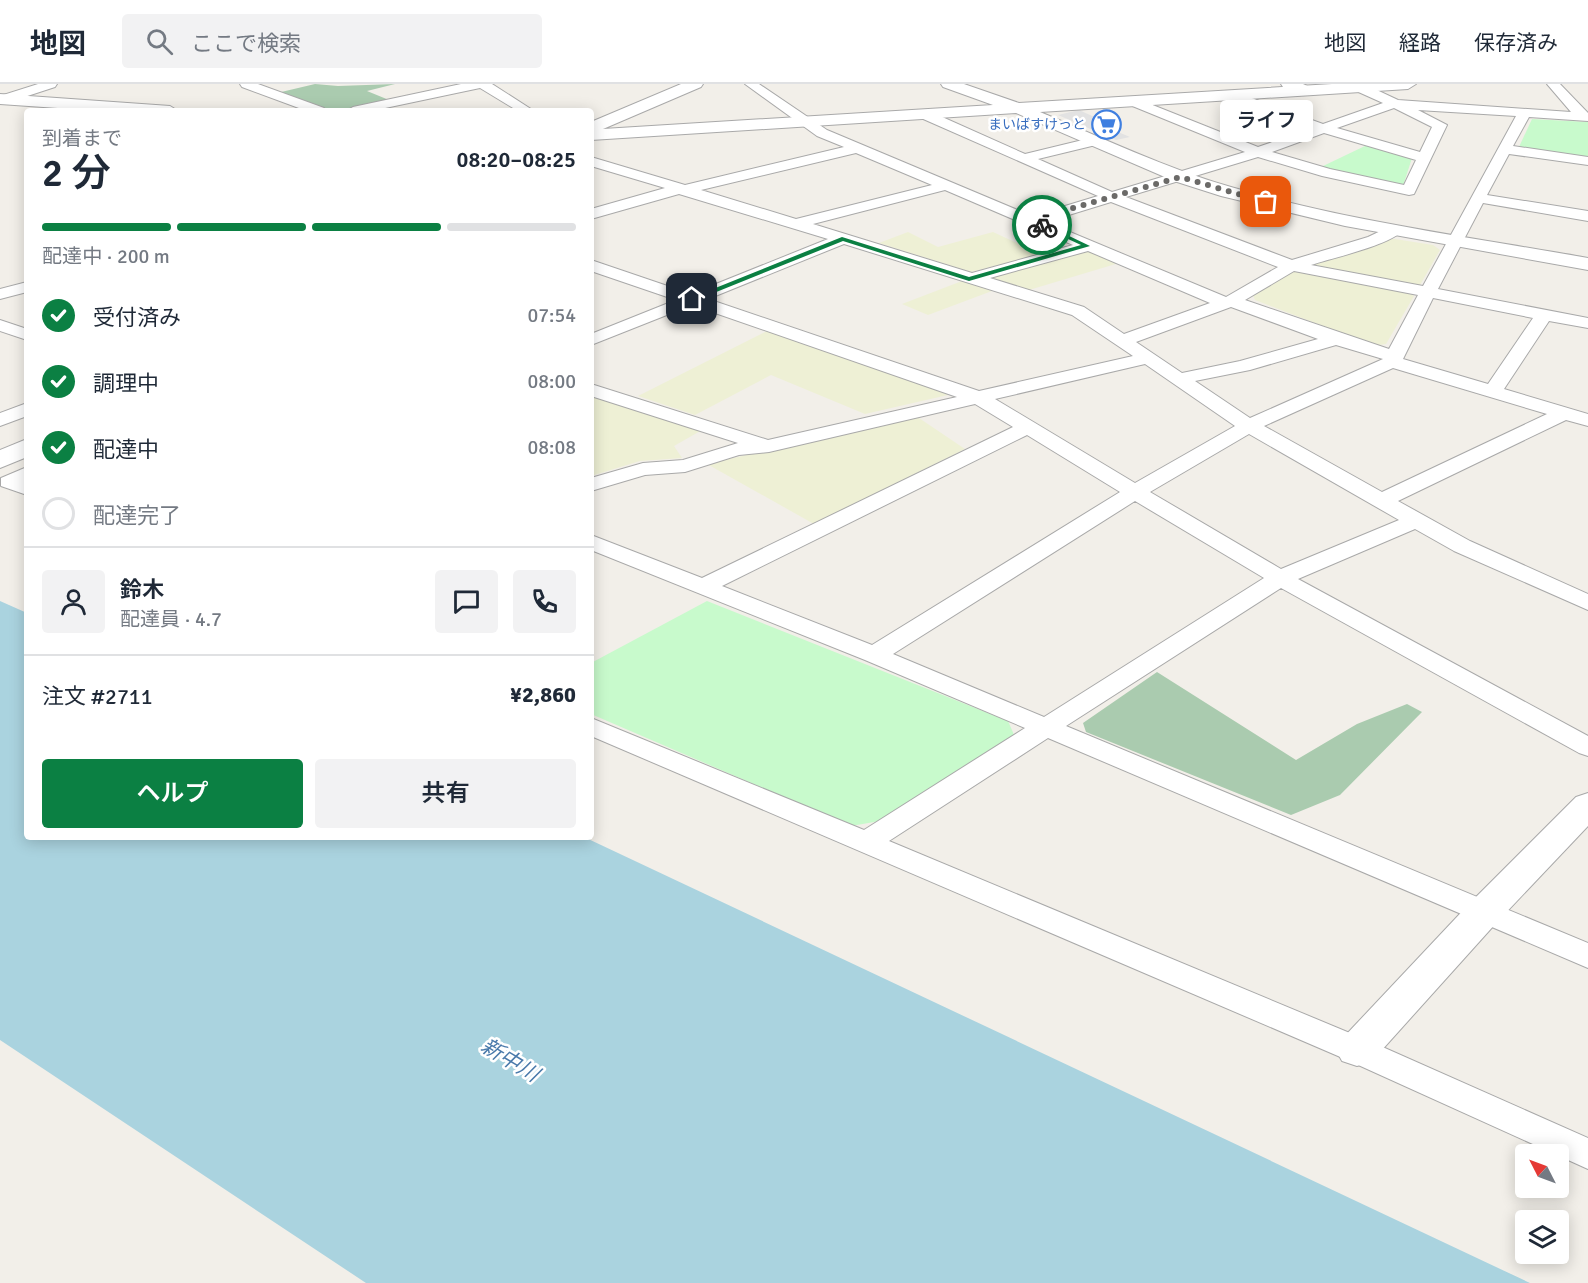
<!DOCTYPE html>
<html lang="ja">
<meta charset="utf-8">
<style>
:root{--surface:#fff;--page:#f2f2f3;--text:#1f2937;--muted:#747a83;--line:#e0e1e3;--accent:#0b8043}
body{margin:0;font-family:Signika,"Noto Sans JP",sans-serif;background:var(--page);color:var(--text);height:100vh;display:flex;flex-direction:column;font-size:22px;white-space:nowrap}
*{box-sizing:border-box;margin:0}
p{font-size:20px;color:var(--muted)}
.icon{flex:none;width:33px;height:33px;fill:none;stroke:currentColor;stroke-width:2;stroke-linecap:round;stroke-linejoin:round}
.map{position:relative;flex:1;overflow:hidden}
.side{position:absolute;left:24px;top:24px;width:570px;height:732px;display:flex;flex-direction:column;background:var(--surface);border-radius:6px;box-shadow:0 3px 15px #0003}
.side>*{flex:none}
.needle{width:39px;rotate:312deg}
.fabs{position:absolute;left:1515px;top:1060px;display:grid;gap:12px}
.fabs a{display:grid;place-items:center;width:54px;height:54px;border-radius:6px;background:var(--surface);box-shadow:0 3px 15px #0003;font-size:30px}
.pin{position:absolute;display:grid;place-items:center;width:51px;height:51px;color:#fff;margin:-26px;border-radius:12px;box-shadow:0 3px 9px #0006}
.courier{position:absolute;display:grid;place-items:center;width:60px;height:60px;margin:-30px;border:4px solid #0b8043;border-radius:50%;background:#fff;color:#222;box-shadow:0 2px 8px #0007}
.bubble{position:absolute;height:42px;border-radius:6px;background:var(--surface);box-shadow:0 3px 15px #0003;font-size:20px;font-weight:600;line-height:42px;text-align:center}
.head em{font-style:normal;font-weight:600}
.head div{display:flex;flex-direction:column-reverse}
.head{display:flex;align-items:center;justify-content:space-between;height:102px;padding:0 18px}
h1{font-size:39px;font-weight:600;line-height:45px}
.bar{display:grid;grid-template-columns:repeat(4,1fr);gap:9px 6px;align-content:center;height:72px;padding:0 18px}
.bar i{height:8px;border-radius:4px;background:var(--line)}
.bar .active{background:var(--accent)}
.bar p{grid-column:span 4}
.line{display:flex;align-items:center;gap:15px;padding:0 18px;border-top:2px solid var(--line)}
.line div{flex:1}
.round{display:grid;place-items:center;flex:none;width:63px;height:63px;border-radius:6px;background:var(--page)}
ol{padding:0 18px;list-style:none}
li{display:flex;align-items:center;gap:18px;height:66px}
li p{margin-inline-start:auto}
li .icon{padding:6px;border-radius:50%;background:var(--accent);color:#fff;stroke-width:4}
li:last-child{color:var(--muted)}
li i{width:33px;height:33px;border:3px solid var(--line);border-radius:50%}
.primary-button{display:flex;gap:12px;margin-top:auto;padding:12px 18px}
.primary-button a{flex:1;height:69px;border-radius:6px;background:var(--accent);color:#fff;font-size:24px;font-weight:600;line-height:69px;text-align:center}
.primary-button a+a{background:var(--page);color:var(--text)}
header{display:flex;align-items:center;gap:36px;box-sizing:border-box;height:84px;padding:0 30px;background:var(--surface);border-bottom:2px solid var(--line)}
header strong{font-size:28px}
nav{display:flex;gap:33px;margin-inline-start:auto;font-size:21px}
.search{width:420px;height:54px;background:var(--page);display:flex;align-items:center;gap:15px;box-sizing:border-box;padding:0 21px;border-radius:6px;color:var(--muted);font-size:22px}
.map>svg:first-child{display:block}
.farmland{fill:#eef0d5}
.cemetery{fill:#aacbaf}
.park{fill:#c8facc}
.parking{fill:#e2e2e2}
.water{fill:#aad3df}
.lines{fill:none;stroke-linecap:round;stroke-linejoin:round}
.minor-casing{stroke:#a9a9a9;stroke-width:2}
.tertiary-casing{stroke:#a9a9a9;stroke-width:2}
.minor{fill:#fff;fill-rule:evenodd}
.tertiary{fill:#fff;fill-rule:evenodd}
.route{fill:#0b8043}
.done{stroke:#6b6a68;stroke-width:6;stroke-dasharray:0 10.8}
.labels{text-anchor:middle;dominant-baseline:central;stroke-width:5;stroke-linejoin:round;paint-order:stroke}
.far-shop-label{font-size:14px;fill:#366cbe;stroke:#fff;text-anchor:end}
.near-water-label{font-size:21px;font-style:italic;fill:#4a7aab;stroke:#fff}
</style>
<header>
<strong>地図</strong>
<div class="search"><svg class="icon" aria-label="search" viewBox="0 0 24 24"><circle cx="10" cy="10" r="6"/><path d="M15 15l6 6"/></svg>ここで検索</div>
<nav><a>地図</a><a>経路</a><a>保存済み</a></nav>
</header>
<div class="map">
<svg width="1588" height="1199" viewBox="0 0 1588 1199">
<rect width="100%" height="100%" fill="#f2efe9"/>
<g class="farmland">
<polygon points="908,148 938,163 993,148 1041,170 971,188 879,159"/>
<polygon points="1385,155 1395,155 1433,161 1440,166 1420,201 1412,201 1312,182 1310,178"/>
<polygon points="1080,167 1091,167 1119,179 1029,206 994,195 994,192"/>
<polygon points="1300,187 1408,208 1414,212 1386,260 1379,261 1354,254 1255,216 1252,209 1288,188"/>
<polygon points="962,197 992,207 928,231 902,220"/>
<polygon points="769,246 948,309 948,311 865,330 771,291 695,331 638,312"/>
<polygon points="591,312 702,346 674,362 682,374 640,377 591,392"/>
<polygon points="916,332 965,365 814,440 707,380"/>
</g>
<g class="cemetery">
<polygon points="315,0 338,2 395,0 367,7 389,16 342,27 326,27 277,9"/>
<polygon points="1157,588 1296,676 1357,640 1407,620 1422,628 1340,711 1291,731 1086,648 1083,639"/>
</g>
<g class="park">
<polygon points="1532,35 1588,38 1588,75 1518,65"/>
<polygon points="1367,61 1412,74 1403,102 1321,83"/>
<polygon points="707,517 1008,637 1015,653 880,737 851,742 591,630 591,579"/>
</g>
<polygon class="parking" points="1079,26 1101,36 1094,38 1130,53 1116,56 1058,31"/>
<polygon class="water" points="0,517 27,529 27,753 584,753 1530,1199 366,1199 0,956"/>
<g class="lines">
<defs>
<g id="minor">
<polygon points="38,0 57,0 55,3 9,18 0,18 0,12"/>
<polygon points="240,0 258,0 324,24 326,27 307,27 242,3"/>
<polygon points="461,0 492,0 534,27 518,27 480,4 371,27 346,27 353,23"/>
<path d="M745 0H759L827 46 1032 132 1098 112 921 34 919 31 921 28H931L1025 70 1095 53 1100 54 1102 57 1100 60 1038 75 1112 108 1245 68 1130 21 1128 18 1130 15 1135 14 1258 63 1310 45 1225 14 1224 11 1225 8H1235L1323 40 1383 19 1354 6 1353 3 1356 0H1364L1398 16 1571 28 1547 0H1560L1588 29V37L1529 33 1513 62 1588 73V81L1509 70 1487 111 1588 127V137L1483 119 1438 205 1588 234V244L1549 237 1504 305 1588 330V342L1566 336 1398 417 1470 457 1588 510V526L1454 467 1415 445 1298 495 1588 652V672L1579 669 1281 504 1066 642 1588 859V884L1048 654 889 757 1369 957 1588 1054V1085L1345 975 591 652V634L864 746 1025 644 865 576 591 466V451L702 494 1013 343 975 320 769 368 739 371 685 388 645 391 591 407V394L643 379 683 376 738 359 591 312V300L768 356 957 313 692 221 591 261V250L676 216 591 187V176L691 210 828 155 679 110 591 135V125L665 104 591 82V73L685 101 844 63 817 52ZM1394 24 1432 43 1420 68 1337 44ZM1418 26 1516 32 1423 202 1311 181C1332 174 1391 161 1403 146L1401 143H1389L1368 153 1292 176 1126 113 1258 73 1322 92 1409 111 1414 110 1447 41ZM1324 49 1416 76 1404 101 1330 85 1272 68ZM856 69 932 101 796 135 701 106ZM945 106 1073 161 972 189 813 140ZM1111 118 1278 183 1226 213 1046 138ZM844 160 1072 231 1133 272 979 307 708 215ZM1088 167 1210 219 1124 250 1084 223 990 194ZM1294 187 1418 211 1389 265 1245 216ZM1433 214 1533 234 1488 300 1403 275ZM1231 223 1318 255 1240 277 1182 289 1136 258ZM1336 261 1383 275 1250 334 1195 297 1250 286ZM1145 280 1235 342 1135 399 995 315ZM1393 284 1547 330 1382 408 1264 342ZM1249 350 1399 436 1281 485 1150 408ZM1027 351 1120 408 872 561 722 502ZM1135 417 1264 494 1044 633 893 570Z"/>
<polygon points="1281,0 1303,0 1314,5 1308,9 1283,3"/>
<polygon points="27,198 27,208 0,215 0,205"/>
<polygon points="0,236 27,245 27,256 0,247"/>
<polygon points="27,319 27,332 0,342 0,329"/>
<polygon points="27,383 27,411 1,402 1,394"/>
</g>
<g id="tertiary">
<path d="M681 0H703L701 3 603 45 993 21 943 3 941 0H964L1019 19 1332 0H1416L1408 5 1040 28C1103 54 1165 84 1231 103 1347 137 1469 153 1588 174V186L1345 142 1221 112 1174 97 1016 29 591 56V38Z"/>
<polygon points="0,10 170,22 178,27 101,27 0,20"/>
<polygon points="27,355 27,373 0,384 0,366"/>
<polygon points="1588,709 1588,742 1497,838 1372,977 1357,982 1342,977 1336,966 1342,955 1471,818 1576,713"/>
</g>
</defs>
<use href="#minor" class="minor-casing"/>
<use href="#tertiary" class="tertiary-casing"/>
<use href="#minor" class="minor"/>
<use href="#tertiary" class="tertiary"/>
</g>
<polygon class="route" points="1042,139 1090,162 969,197 843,157 694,217 688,215 842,153 969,193 1081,161 1040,142"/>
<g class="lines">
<polyline class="done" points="1042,141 1032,136 1180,93 1266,118"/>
</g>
<defs>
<symbol id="supermarket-ring" viewBox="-11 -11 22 22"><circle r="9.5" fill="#fff" stroke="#3f7fe0" stroke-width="1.5"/><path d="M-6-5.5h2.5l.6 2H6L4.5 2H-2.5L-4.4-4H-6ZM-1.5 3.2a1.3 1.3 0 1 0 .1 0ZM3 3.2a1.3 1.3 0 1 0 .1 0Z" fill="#3f7fe0"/></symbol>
</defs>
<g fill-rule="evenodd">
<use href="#supermarket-ring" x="1090" y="24" width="33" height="33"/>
</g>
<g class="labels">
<g class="far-shop-label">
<text x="1086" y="40">まいばすけっと</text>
</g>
<g class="near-water-label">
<text transform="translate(510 976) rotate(31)">新中川</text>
</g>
</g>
</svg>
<div class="fabs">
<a><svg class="needle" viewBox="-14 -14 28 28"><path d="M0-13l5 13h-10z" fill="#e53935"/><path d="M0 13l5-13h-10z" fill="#747a83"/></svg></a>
<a><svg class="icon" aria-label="layers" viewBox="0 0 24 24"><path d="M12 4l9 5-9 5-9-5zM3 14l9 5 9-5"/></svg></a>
</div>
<div class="pin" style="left:1266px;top:118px;background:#ea580c"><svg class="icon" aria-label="bag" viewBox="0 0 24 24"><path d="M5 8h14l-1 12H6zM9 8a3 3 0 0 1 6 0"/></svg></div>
<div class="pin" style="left:692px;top:215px;background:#1f2937"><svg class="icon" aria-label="home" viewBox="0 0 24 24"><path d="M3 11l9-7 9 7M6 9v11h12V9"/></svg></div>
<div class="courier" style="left:1042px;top:141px"><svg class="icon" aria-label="bike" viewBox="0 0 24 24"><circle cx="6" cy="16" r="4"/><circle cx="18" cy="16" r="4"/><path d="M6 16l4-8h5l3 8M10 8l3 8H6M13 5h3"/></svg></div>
<div class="bubble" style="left:1220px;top:16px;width:93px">ライフ</div>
<section class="side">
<div class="head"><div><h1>2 分</h1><p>到着まで</p></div><em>08:20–08:25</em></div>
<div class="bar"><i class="active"></i><i class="active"></i><i class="active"></i><i></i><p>配達中 · 200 m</p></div>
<ol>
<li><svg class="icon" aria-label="check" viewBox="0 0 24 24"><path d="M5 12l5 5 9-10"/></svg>受付済み<p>07:54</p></li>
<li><svg class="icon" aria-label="check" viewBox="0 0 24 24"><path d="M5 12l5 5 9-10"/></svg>調理中<p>08:00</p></li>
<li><svg class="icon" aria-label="check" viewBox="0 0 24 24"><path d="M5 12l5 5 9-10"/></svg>配達中<p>08:08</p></li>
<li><i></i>配達完了</li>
</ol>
<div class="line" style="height:108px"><a class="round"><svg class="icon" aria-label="person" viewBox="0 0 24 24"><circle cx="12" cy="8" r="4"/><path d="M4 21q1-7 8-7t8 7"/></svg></a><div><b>鈴木</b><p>配達員 · 4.7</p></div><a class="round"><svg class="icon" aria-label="chat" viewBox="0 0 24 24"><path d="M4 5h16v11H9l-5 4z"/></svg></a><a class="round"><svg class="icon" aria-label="phone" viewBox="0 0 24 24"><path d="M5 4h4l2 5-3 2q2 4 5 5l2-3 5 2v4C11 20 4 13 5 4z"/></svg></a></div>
<div class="line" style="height:78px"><div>注文 #2711</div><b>¥2,860</b></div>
<div class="primary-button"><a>ヘルプ</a><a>共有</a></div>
</section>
</div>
